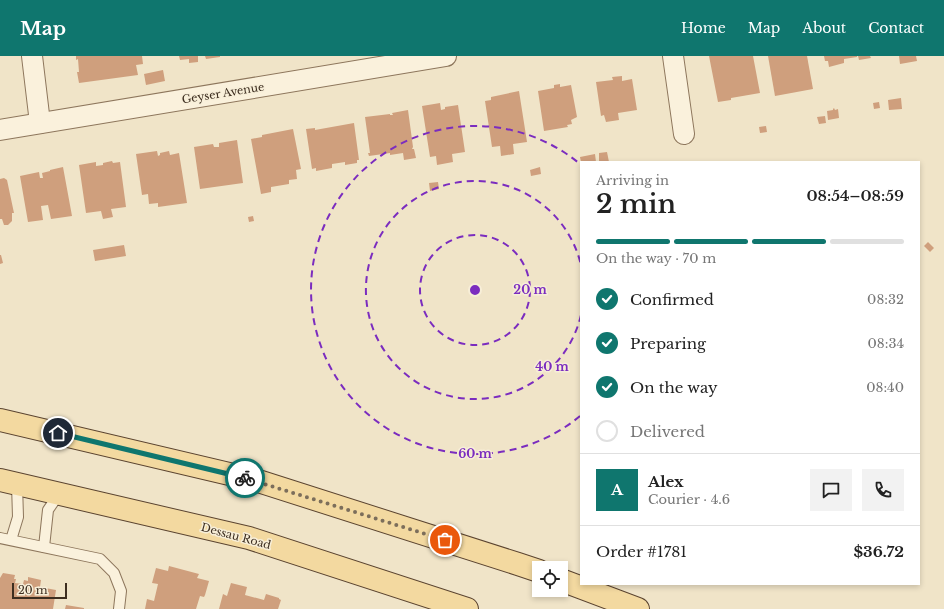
<!DOCTYPE html>
<meta charset="utf-8">
<style>
:root{--surface:#fff;--page:#f2f2f2;--text:#222;--muted:#767676;--line:#e0e0e0;--accent:#0f766e}
body{margin:0;font-family:"Libre Baskerville",serif;background:var(--page);color:var(--text);height:100vh;display:flex;flex-direction:column;font-size:15px;white-space:nowrap}
*{box-sizing:border-box;margin:0}
p{font-size:13px;color:var(--muted)}
.icon{flex:none;width:22px;height:22px;fill:none;stroke:currentColor;stroke-width:2;stroke-linecap:round;stroke-linejoin:round}
.map{position:relative;flex:1;overflow:hidden}
.details{position:absolute;left:580px;top:105px;width:340px;height:424px;display:flex;flex-direction:column;background:var(--surface);border-radius:0px;box-shadow:0 2px 6px #0003}
.details>*{flex:none}
.buttons{position:absolute;left:532px;top:505px;display:grid;gap:8px}
.buttons a{display:grid;place-items:center;width:36px;height:36px;border-radius:0px;background:var(--surface);box-shadow:0 2px 6px #0003;font-size:20px}
.scale{position:absolute;left:12px;bottom:10px;width:55px;box-sizing:border-box;padding-left:4px;border:2px solid #3d2e20;border-top:0;font-size:11px;line-height:14px;white-space:nowrap;color:#3d2e20;-webkit-text-stroke:3px #f7eed8;paint-order:stroke}
.pin{position:absolute;display:grid;place-items:center;width:34px;height:34px;color:#fff;margin:-17px;border:2px solid #fff;border-radius:50%;box-shadow:0 1px 4px #0007}
.courier{position:absolute;display:grid;place-items:center;width:40px;height:40px;margin:-20px;border:3px solid #0f766e;border-radius:50%;background:#fff;color:#222;box-shadow:0 1px 5px #0007}
.summary em{font-style:normal;font-weight:600}
.summary div{display:flex;flex-direction:column-reverse}
.summary{display:flex;align-items:center;justify-content:space-between;height:68px;padding:0 16px}
h1{font-size:26px;font-weight:600;line-height:30px}
.bar{display:grid;grid-template-columns:repeat(4,1fr);gap:6px 4px;align-content:center;height:48px;padding:0 16px}
.bar i{height:5px;border-radius:3px;background:var(--line)}
.bar .active{background:var(--accent)}
.bar p{grid-column:span 4}
.line{display:flex;align-items:center;gap:10px;padding:0 16px;border-top:1px solid var(--line)}
.line div{flex:1}
.round{display:grid;place-items:center;flex:none;width:42px;height:42px;border-radius:0px;background:var(--page)}
ol{padding:0 16px;list-style:none}
li{display:flex;align-items:center;gap:12px;height:44px}
li p{margin-inline-start:auto}
li .icon{padding:4px;border-radius:50%;background:var(--accent);color:#fff;stroke-width:4}
li:last-child{color:var(--muted)}
li i{width:22px;height:22px;border:2px solid var(--line);border-radius:50%}
header{display:flex;align-items:center;gap:24px;box-sizing:border-box;height:56px;padding:0 20px;background:var(--accent);color:#fff}
header strong{font-size:19px}
nav{display:flex;gap:22px;margin-inline-start:auto;font-size:14px}
.map>svg:first-child{display:block}
.building{fill:#cf9f7d}
.lines{fill:none;stroke-linecap:round;stroke-linejoin:round}
.service-casing{stroke:#8d765c;stroke-width:12}
.minor-casing{stroke:#8d765c;stroke-width:22}
.primary-casing{stroke:#5b4430;stroke-width:24}
.service{stroke:#faf1dc;stroke-width:10}
.minor{stroke:#faf1dc;stroke-width:20}
.primary{stroke:#f3d9a0;stroke-width:22}
.done{stroke:#7c6e5b;stroke-width:4;stroke-dasharray:0 7.2}
.route{stroke:#0f766e;stroke-width:5}
.ring{fill:none;stroke:#7b2cbf;stroke-width:2;stroke-dasharray:7 5}
.labels{text-anchor:middle;dominant-baseline:central;stroke-width:3;stroke-linejoin:round;paint-order:stroke}
.street-label{font-size:11px;fill:#3d2e20;stroke:#f7eed8}
.centre{fill:#7b2cbf;stroke:#f7eed8;stroke-width:2}
.ring-label{font-size:12px;text-anchor:middle;font-weight:bold;fill:#7b2cbf;stroke:#f7eed8;stroke-width:3;stroke-linejoin:round;paint-order:stroke}
</style>
<header>
<strong>Map</strong>
<nav><a>Home</a><a>Map</a><a>About</a><a>Contact</a></nav>
</header>
<div class="map">
<svg width="944" height="553" viewBox="0 0 944 553">
<rect width="100%" height="100%" fill="#f0e4c8"/>
<g class="building">
<polygon points="76,0 142,0 143,8 136,9 138,19 79,27 77,16 79,16 78,3 76,4"/>
<polygon points="179,0 198,0 198,6 189,7 189,3 180,4"/>
<polygon points="205,0 220,0 220,1 206,3"/>
<polygon points="709,0 753,0 760,37 731,42 731,44 718,46"/>
<polygon points="768,0 807,0 813,33 775,40"/>
<polygon points="824,0 857,0 857,1 844,3 844,7 829,11 828,5 825,5"/>
<polygon points="858,0 870,0 871,2 859,4"/>
<polygon points="899,0 916,0 917,5 900,8"/>
<polygon points="163,14 165,25 146,29 144,18"/>
<polygon points="622,20 622,25 632,23 637,54 618,57 619,64 606,66 604,59 601,60 596,26 613,24 612,21"/>
<polygon points="560,28 560,31 571,29 577,61 571,64 572,68 567,69 568,71 544,75 538,35 554,32 554,29"/>
<polygon points="519,35 527,86 513,88 514,98 501,100 500,90 492,91 485,45 491,44 491,41"/>
<polygon points="901,42 902,53 889,54 888,44"/>
<polygon points="879,46 880,52 874,53 873,47"/>
<polygon points="440,47 441,54 445,53 445,51 458,49 465,96 452,98 453,106 437,109 436,100 430,101 422,50"/>
<polygon points="834,52 835,54 838,53 839,62 828,64 827,55 833,54 833,53"/>
<polygon points="408,54 413,91 412,93 414,93 416,102 404,104 403,97 390,99 390,97 369,100 368,97 370,97 365,61 390,58 390,59 393,59 392,57"/>
<polygon points="825,60 826,67 819,68 817,61"/>
<polygon points="354,67 359,104 357,104 357,107 345,109 345,106 332,108 332,112 316,115 316,112 312,113 306,73 315,72 315,74"/>
<polygon points="766,70 767,76 760,77 759,71"/>
<polygon points="293,73 301,113 296,114 297,123 289,124 289,128 271,131 271,136 261,138 251,83 262,81 262,79"/>
<polygon points="237,84 243,127 200,133 194,91 213,88 214,91 219,91 219,87"/>
<polygon points="157,95 158,100 160,99 160,97 169,95 170,99 179,97 187,147 158,151 158,147 149,148 148,138 142,139 136,98"/>
<polygon points="607,96 609,106 599,106 599,97"/>
<polygon points="595,98 596,106 581,106 580,101"/>
<polygon points="112,105 113,107 120,106 126,151 111,153 113,161 103,163 101,155 86,157 79,109 96,106 96,110 103,109 103,107"/>
<polygon points="63,111 72,160 51,163 48,149 41,150 43,164 28,166 20,120 39,116 40,122 43,122 42,117 50,115 50,114"/>
<polygon points="540,111 541,118 531,120 530,114"/>
<polygon points="4,122 7,124 14,157 12,157 12,165 8,169 4,169 2,163 0,163 0,123"/>
<polygon points="438,126 439,133 430,135 429,127"/>
<polygon points="253,160 254,165 249,166 248,161"/>
<polygon points="928,186 934,192 930,196 924,190"/>
<polygon points="124,189 126,200 95,205 93,194"/>
<polygon points="0,199 1,199 3,207 0,208"/>
<polygon points="169,510 199,518 197,522 209,525 205,539 204,541 200,540 196,553 145,553 147,543 154,545 158,528 152,527 156,512 168,515"/>
<polygon points="3,517 15,519 14,523 16,523 15,527 23,528 24,524 28,525 28,521 41,524 40,531 56,534 53,553 0,553 0,522"/>
<polygon points="231,527 247,531 245,539 264,544 266,538 279,542 279,543 281,544 278,553 219,553 223,538 227,540"/>
<polygon points="66,549 84,552 84,553 65,553"/>
</g>
<g class="lines">
<defs>
<g id="service">
<polyline points="0,482 100,503 114,517 121,535 119,553"/>
<polyline points="11,484 18,461 17,428"/>
<polyline points="44,491 48,454 59,438"/>
</g>
<g id="minor">
<polyline points="32,0 40,67"/>
<polyline points="673,0 684,78"/>
<polyline points="0,74 446,0"/>
</g>
<g id="primary">
<polyline points="0,364 255,424 518,508 539,515"/>
<polyline points="0,424 249,482 467,553"/>
<polyline points="561,524 638,553"/>
</g>
</defs>
<use href="#service" class="service-casing"/>
<use href="#minor" class="minor-casing"/>
<use href="#primary" class="primary-casing"/>
<use href="#service" class="service"/>
<use href="#minor" class="minor"/>
<use href="#primary" class="primary"/>
</g>
<g class="lines">
<polyline class="done" points="245,422 445,484"/>
<polyline class="route" points="58,377 245,422"/>
</g>
<g class="ring">
<circle cx="475" cy="234" r="55"/>
<path d="M581 259A109 109 0 1 1 581 209"/>
<path d="M580 360A164 164 0 1 1 580 108"/>
</g>
<g class="labels">
<g class="street-label">
<text transform="translate(223 37) rotate(-9)">Geyser Avenue</text>
<text transform="translate(236 480) rotate(15)">Dessau Road</text>
</g>
</g>
<circle cx="475" cy="234" r="6" class="centre"/>
<g class="ring-label">
<text x="530" y="238">20 m</text>
<text x="552" y="315">40 m</text>
<text x="475" y="402">60 m</text>
</g>
</svg>
<div class="buttons">
<a><svg class="icon" aria-label="locate" viewBox="0 0 24 24"><circle cx="12" cy="12" r="6"/><path d="M12 2v4M12 18v4M2 12h4M18 12h4"/></svg></a>
</div>
<div class="scale">20 m</div>
<div class="pin" style="left:445px;top:484px;background:#ea580c"><svg class="icon" aria-label="bag" viewBox="0 0 24 24"><path d="M5 8h14l-1 12H6zM9 8a3 3 0 0 1 6 0"/></svg></div>
<div class="pin" style="left:58px;top:377px;background:#1f2937"><svg class="icon" aria-label="home" viewBox="0 0 24 24"><path d="M3 11l9-7 9 7M6 9v11h12V9"/></svg></div>
<div class="courier" style="left:245px;top:422px"><svg class="icon" aria-label="bike" viewBox="0 0 24 24"><circle cx="6" cy="16" r="4"/><circle cx="18" cy="16" r="4"/><path d="M6 16l4-8h5l3 8M10 8l3 8H6M13 5h3"/></svg></div>
<section class="details">
<div class="summary"><div><h1>2 min</h1><p>Arriving in</p></div><em>08:54–08:59</em></div>
<div class="bar"><i class="active"></i><i class="active"></i><i class="active"></i><i></i><p>On the way · 70 m</p></div>
<ol>
<li><svg class="icon" aria-label="check" viewBox="0 0 24 24"><path d="M5 12l5 5 9-10"/></svg>Confirmed<p>08:32</p></li>
<li><svg class="icon" aria-label="check" viewBox="0 0 24 24"><path d="M5 12l5 5 9-10"/></svg>Preparing<p>08:34</p></li>
<li><svg class="icon" aria-label="check" viewBox="0 0 24 24"><path d="M5 12l5 5 9-10"/></svg>On the way<p>08:40</p></li>
<li><i></i>Delivered</li>
</ol>
<div class="line" style="height:72px"><b class="round" style="background:var(--accent);color:#fff">A</b><div><b>Alex</b><p>Courier · 4.6</p></div><a class="round"><svg class="icon" aria-label="chat" viewBox="0 0 24 24"><path d="M4 5h16v11H9l-5 4z"/></svg></a><a class="round"><svg class="icon" aria-label="phone" viewBox="0 0 24 24"><path d="M5 4h4l2 5-3 2q2 4 5 5l2-3 5 2v4C11 20 4 13 5 4z"/></svg></a></div>
<div class="line" style="height:52px"><div>Order #1781</div><b>$36.72</b></div>
</section>
</div>
